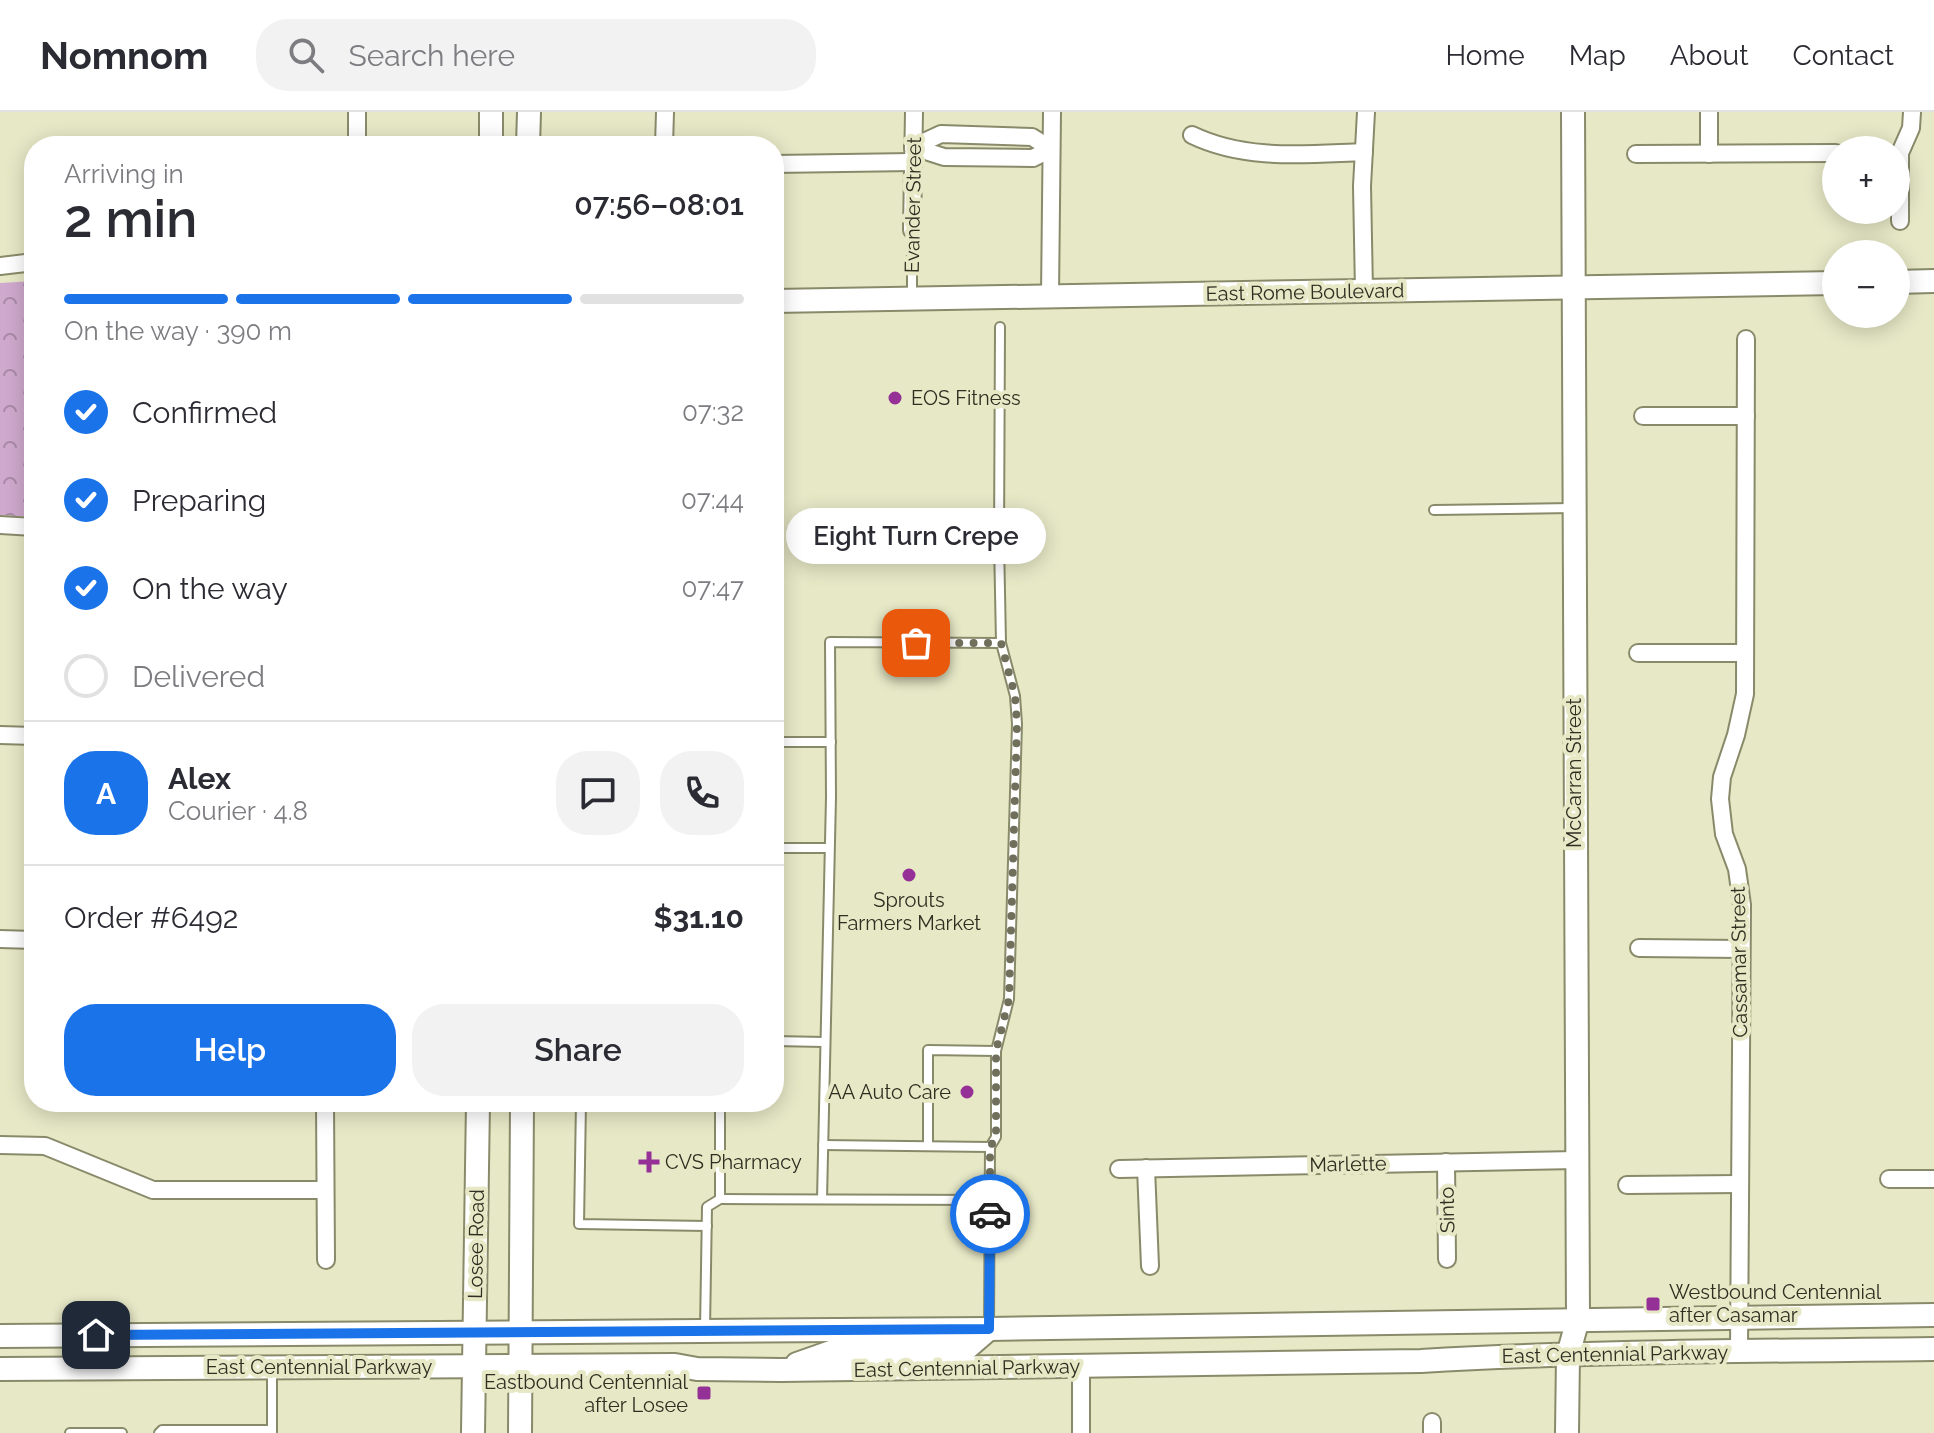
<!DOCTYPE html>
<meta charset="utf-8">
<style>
:root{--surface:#fff;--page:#f2f2f3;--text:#2b2b33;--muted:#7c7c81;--line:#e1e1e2;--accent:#1a73e8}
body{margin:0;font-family:Raleway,sans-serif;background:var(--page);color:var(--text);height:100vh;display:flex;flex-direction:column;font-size:30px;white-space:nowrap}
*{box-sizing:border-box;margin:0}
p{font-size:26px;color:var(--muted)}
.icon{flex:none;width:44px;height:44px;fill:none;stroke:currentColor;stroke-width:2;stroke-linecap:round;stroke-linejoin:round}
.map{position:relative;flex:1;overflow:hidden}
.details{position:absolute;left:24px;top:24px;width:760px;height:976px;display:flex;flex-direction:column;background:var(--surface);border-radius:32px;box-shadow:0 4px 20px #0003}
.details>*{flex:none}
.fabs{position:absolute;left:1822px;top:24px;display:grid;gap:16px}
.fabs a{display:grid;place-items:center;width:88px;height:88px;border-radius:50%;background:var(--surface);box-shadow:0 4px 20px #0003;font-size:40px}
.pin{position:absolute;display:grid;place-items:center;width:68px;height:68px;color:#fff;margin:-34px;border-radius:16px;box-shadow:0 4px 12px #0006}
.courier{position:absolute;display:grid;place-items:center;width:80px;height:80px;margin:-40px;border:6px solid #1a73e8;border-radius:50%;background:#fff;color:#222;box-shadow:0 2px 10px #0007}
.bubble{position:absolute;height:56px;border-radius:28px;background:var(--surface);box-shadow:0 4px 20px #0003;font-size:26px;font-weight:600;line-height:56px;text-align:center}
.summary em{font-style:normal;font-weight:600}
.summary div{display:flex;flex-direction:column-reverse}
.summary{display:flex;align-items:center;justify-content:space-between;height:136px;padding:0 40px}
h1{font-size:52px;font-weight:600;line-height:60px}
.bar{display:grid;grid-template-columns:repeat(4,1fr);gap:12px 8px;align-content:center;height:96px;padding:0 40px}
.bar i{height:10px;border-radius:6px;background:var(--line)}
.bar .on{background:var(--accent)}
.bar p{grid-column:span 4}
.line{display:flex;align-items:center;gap:20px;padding:0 40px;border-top:2px solid var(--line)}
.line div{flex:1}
.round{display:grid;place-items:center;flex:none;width:84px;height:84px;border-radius:32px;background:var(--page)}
ol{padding:0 40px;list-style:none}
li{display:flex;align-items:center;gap:24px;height:88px}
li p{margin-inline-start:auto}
li .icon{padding:8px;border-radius:50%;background:var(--accent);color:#fff;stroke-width:4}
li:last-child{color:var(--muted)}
li i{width:44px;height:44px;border:4px solid var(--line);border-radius:50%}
.primary-button{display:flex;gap:16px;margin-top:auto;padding:16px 40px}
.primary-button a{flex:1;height:92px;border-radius:32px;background:var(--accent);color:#fff;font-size:32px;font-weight:600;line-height:92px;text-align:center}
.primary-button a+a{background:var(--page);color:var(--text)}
header{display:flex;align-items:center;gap:48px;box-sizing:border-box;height:112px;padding:0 40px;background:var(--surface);border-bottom:2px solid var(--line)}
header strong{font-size:38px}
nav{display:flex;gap:44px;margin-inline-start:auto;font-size:28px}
.search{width:560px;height:72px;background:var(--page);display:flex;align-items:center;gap:20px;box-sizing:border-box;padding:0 28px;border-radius:32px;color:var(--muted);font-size:30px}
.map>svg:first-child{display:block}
.park{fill:url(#park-crowns)}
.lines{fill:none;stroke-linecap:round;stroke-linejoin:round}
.lane-casing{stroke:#898a6a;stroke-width:12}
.street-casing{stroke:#898a6a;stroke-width:20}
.secondary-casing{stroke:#898a6a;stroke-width:26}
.lane{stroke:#fff;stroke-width:8}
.street{stroke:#fff;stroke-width:16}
.secondary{stroke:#fff;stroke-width:22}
.done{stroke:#6f6f5b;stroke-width:8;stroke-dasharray:0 14.4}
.route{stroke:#1a73e8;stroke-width:10}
.poi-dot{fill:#943096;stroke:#e7e8c6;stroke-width:3}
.labels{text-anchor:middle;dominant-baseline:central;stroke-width:8;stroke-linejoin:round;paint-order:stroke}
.street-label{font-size:20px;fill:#2e2e21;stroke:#e7e8c6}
.poi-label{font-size:20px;fill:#2e2e21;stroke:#e7e8c6;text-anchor:start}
</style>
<header>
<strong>Nomnom</strong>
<div class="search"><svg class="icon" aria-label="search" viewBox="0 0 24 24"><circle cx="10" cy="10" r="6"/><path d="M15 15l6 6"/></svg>Search here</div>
<nav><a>Home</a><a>Map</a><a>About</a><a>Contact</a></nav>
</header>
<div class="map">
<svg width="1934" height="1321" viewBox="0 0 1934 1321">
<defs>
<pattern id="park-crowns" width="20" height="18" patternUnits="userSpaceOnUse" patternTransform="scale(2)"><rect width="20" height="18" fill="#cfa9ce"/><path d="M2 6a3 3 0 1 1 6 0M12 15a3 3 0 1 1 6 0" fill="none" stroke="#a88aa7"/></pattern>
</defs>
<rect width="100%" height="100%" fill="#e7e8c6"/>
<polygon class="park" points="34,169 34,405 0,403 0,171"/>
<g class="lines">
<defs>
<g id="lane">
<polyline points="912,118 912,186"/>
<polyline points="1434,398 1573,396"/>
<polyline points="774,630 831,630"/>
<polyline points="774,736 829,736"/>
<polyline points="774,929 824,930"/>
<polyline points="996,939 1009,887 1017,612 1015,584 1001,531"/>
<polyline points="581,990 579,1112 707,1114"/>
<polyline points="823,1033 990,1035"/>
<polyline points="928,1034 928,938 996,939 996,1025 990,1035 989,1215"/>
<polyline points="720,1087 990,1088"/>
<polyline points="822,1087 831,685 830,530 1001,531 999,429 1000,215"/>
<polyline points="705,1218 707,1095 720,1087 720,990"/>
<polyline points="70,1321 122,1321"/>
<polyline points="159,1321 162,1318 272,1318"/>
<polyline points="272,1321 272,1256"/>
</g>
<g id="street">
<polyline points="357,0 357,34"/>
<polyline points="1709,0 1709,42"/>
<path d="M1192 23C1246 49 1305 42 1364 40"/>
<polyline points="664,34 665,0"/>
<polyline points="913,35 941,22 1032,25 1051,37"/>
<polyline points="913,35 944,45 1033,46 1051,37"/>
<polyline points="1636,42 1836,41"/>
<polyline points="774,52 913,50"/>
<polyline points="1900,109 1900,41 1911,16 1912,0"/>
<polyline points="912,118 914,0"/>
<polyline points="0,154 34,150"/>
<polyline points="1364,179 1362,74 1366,0"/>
<polyline points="1050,184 1052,0"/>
<polyline points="1643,304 1746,304"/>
<polyline points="0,413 34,415"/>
<polyline points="1638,541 1745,541"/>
<polyline points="0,623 34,624"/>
<polyline points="0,827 34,828"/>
<polyline points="1639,836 1741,837"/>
<polyline points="325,990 326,1148"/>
<polyline points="0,1033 45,1034 153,1078 325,1078"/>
<polyline points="1446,1050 1447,1147"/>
<polyline points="1146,1056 1150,1154"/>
<polyline points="1119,1057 1577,1048"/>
<polyline points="1889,1067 1934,1067"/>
<polyline points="1627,1073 1740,1072"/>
<polyline points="1739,1239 1742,793 1737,757 1724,722 1720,687 1722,665 1736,623 1745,582 1746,227"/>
<polyline points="1081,1254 1081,1321"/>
<polyline points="1432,1310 1432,1321"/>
</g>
<g id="secondary">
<polyline points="491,34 491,0"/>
<polyline points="528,34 529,0"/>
<polyline points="1896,170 1934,169"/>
<polyline points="774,189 1836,171"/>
<polyline points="0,1224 989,1217 1934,1203"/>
<polyline points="797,1252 834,1239 967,1236 989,1217"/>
<path d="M0 1257 675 1253 697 1257 781 1258 1421 1249C1592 1239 1763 1239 1934 1237"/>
<polyline points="473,1321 478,990"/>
<polyline points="520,1321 522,990"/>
<polyline points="1567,1321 1568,1243 1578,1207 1573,0"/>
</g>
</defs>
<use href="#lane" class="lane-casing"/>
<use href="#street" class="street-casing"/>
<use href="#secondary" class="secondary-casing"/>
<use href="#lane" class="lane"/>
<use href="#street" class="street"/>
<use href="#secondary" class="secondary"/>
</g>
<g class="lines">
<polyline class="done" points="916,531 1001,531 1015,584 1017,612 1009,887 996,939 996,1025 990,1035 990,1102"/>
<polyline class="route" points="96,1223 989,1217 990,1102"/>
</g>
<g class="poi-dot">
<circle cx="895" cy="286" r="8"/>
<circle cx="909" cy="763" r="8"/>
<circle cx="967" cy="980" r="8"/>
<path d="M645 1038h8v8h8v8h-8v8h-8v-8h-8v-8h8z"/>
<rect x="1645" y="1184" width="16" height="16" rx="4"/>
<rect x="696" y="1273" width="16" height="16" rx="4"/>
</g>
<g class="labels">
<g class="street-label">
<text transform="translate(913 93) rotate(-89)">Evander Street</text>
<text transform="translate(1305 180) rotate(-1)">East Rome Boulevard</text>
<text transform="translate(1574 661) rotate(-90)">McCarran Street</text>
<text transform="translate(1739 850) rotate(-91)">Cassamar Street</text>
<text transform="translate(1348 1052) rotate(-1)">Marlette</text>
<text transform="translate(1447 1098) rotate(-91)">Sinto</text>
<text transform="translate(476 1132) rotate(-89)">Losee Road</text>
<text transform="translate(1615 1242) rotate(-1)">East Centennial Parkway</text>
<text x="319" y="1255">East Centennial Parkway</text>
<text transform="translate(967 1256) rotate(-1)">East Centennial Parkway</text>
</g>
<g class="poi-label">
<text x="911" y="286">EOS Fitness</text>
<text x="909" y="788" text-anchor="middle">Sprouts<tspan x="909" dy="23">Farmers Market</tspan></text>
<text x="951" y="980" text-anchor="end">AA Auto Care</text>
<text x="665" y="1050">CVS Pharmacy</text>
<text x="1669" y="1180">Westbound Centennial<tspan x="1669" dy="23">after Casamar</tspan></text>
<text x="688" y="1270" text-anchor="end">Eastbound Centennial<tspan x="688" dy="23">after Losee</tspan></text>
</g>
</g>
</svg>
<div class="fabs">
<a>+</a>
<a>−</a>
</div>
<div class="pin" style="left:916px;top:531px;background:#ea580c"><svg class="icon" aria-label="bag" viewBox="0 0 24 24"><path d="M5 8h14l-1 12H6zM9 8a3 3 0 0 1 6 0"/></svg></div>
<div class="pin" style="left:96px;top:1223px;background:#1f2937"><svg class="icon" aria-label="home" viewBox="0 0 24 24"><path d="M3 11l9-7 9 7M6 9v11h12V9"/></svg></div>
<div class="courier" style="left:990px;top:1102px"><svg class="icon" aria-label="car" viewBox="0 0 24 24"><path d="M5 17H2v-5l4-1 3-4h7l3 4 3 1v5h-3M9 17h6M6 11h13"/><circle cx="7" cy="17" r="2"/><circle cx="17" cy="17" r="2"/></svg></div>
<div class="bubble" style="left:786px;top:396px;width:260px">Eight Turn Crepe</div>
<section class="details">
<div class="summary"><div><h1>2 min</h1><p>Arriving in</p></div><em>07:56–08:01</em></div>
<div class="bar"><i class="on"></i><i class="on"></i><i class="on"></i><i></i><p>On the way · 390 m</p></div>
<ol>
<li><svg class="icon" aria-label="check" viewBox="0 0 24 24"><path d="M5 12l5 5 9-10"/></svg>Confirmed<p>07:32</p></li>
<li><svg class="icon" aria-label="check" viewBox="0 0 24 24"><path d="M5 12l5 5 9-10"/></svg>Preparing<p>07:44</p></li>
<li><svg class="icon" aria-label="check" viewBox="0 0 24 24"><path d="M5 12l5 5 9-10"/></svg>On the way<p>07:47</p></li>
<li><i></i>Delivered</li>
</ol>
<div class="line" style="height:144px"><b class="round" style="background:var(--accent);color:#fff">A</b><div><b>Alex</b><p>Courier · 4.8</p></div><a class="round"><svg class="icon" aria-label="chat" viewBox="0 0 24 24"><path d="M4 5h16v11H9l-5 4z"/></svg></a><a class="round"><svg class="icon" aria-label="phone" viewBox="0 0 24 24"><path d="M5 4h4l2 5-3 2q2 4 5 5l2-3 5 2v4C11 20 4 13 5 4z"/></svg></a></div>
<div class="line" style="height:104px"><div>Order #6492</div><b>$31.10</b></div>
<div class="primary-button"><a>Help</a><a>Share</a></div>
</section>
</div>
